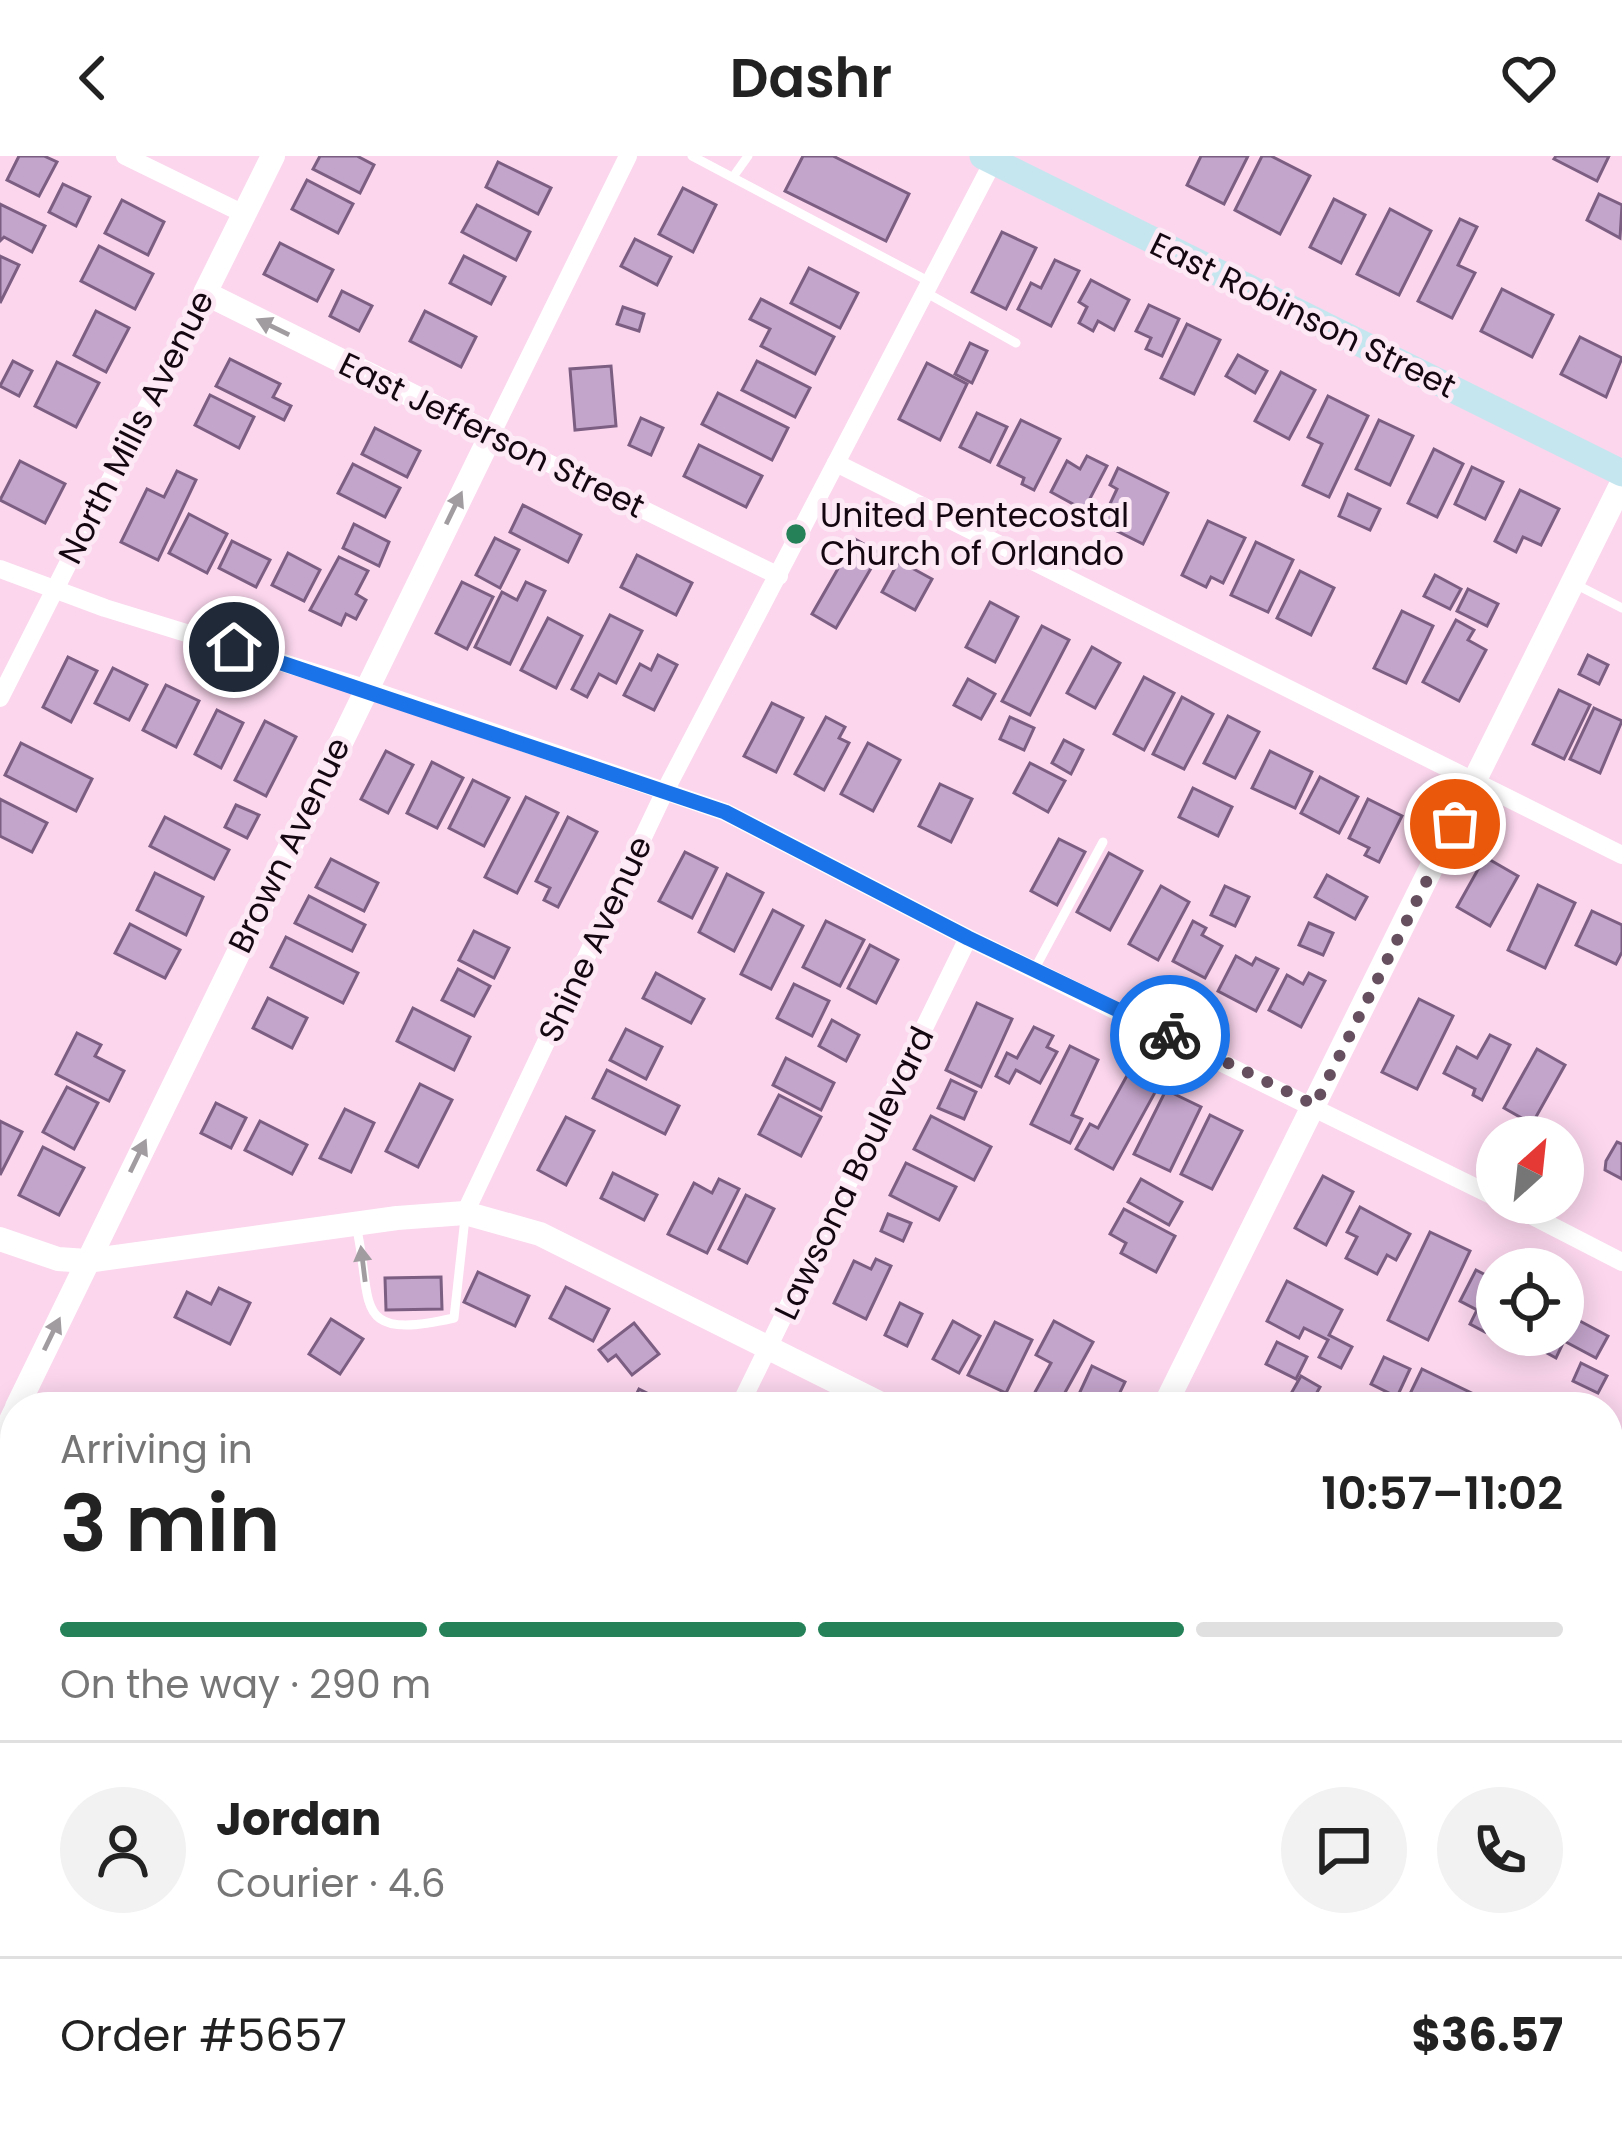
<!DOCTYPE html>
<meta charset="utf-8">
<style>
:root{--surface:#fff;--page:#f2f2f2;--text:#222;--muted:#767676;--line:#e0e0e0;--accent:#248158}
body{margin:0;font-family:Poppins,sans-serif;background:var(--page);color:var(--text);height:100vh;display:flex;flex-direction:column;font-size:45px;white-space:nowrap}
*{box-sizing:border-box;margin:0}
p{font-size:39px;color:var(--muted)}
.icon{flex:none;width:66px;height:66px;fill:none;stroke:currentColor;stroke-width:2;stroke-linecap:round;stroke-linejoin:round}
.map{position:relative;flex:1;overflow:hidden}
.details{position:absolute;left:0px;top:1236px;width:1623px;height:747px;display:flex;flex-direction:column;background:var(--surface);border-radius:48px 48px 0 0;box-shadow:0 6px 30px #0003}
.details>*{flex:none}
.needle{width:78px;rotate:27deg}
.fabs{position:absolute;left:1476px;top:960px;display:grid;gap:24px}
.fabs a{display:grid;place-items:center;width:108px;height:108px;border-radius:50%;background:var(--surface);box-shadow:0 6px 30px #0003;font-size:60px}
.pin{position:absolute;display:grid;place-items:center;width:102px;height:102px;color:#fff;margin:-51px;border:6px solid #fff;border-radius:50%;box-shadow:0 3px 12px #0007}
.courier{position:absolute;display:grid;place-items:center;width:120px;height:120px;margin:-60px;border:9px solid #1a73e8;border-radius:50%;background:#fff;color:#222;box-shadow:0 3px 15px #0007}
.headline em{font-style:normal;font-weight:600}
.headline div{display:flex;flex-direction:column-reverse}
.headline{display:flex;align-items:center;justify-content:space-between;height:204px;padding:0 60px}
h1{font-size:78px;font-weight:600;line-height:90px}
.bar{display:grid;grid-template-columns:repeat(4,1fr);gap:18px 12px;align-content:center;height:144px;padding:0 60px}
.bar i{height:15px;border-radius:9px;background:var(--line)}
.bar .active{background:var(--accent)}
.bar p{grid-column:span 4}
.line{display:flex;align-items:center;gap:30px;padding:0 60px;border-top:3px solid var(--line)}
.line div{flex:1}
.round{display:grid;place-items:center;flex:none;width:126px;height:126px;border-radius:63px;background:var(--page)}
header{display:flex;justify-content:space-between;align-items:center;height:156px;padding:0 60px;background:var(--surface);font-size:54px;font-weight:600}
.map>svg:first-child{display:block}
.green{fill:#f59a7b}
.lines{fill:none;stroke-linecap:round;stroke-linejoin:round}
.stream{stroke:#ae9e3e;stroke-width:8}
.building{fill:#c3a4cb;stroke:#7b5e82;stroke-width:3}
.service{stroke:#fff;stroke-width:9}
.minor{stroke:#fff;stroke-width:18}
.tertiary{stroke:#fff;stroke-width:24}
.secondary{stroke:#c6e6ef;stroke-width:27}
.oneway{fill:#a19ca0}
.done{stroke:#664f5e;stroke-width:12;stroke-dasharray:0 21.6}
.route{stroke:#1a73e8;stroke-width:15}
.poi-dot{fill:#248158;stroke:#fce9f5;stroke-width:4.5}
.labels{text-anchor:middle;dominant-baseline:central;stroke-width:10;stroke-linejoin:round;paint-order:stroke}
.street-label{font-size:33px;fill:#150711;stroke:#fce9f5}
.poi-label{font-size:33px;fill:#150711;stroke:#fce9f5;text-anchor:start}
</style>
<header><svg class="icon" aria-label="back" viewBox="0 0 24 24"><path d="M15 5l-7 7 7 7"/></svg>Dashr<svg class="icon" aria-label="heart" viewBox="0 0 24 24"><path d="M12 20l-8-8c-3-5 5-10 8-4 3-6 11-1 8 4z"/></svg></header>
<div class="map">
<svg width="1622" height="1982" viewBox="0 0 1622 1982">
<rect width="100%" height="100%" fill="#fbd6ed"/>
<polygon class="green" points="1608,1629 1622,1636 1622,1982 947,1982 919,1968 1608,1968"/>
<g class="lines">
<g class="stream">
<polyline points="1608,1772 1622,1748"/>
<polyline points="1095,1982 1113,1974 1161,1968"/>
</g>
</g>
<g class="building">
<polygon points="19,0 44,0 57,6 39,40 7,24"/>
<polygon points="320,0 357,0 374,9 360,37 313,13"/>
<polygon points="803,0 833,0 909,38 886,85 785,35"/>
<polygon points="1201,0 1248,0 1224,48 1187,29"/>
<polygon points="1262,0 1271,0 1310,20 1280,78 1235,54"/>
<polygon points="1556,0 1609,0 1597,25 1554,3"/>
<polygon points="498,6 551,32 538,58 486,31"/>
<polygon points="307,24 353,48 338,77 292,53"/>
<polygon points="63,28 90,41 76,70 49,56"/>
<polygon points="683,32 716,49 693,96 659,78"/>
<polygon points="1599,38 1622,49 1620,82 1587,64"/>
<polygon points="1334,43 1365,59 1341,107 1310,91"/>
<polygon points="122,44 164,66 148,99 105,77"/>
<polygon points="0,48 45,70 32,96 4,81 0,85"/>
<polygon points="477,49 530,76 516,104 462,76"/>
<polygon points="1390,53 1431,75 1399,139 1357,118"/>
<polygon points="1460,63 1477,71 1458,109 1475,117 1452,162 1418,145"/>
<polygon points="1002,76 1036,92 1006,153 972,136"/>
<polygon points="635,83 671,101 657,129 621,110"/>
<polygon points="280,87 333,114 317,145 264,118"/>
<polygon points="99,90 153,118 135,153 81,125"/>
<polygon points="0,100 19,109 0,147"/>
<polygon points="464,100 505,121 491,148 450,127"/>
<polygon points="1055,104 1079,115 1051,170 1018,153 1031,127 1041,132"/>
<polygon points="809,112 858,137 840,172 791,147"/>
<polygon points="1091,124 1129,144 1114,174 1098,165 1093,175 1079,167 1087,151 1079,146"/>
<polygon points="1502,133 1553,159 1532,201 1481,175"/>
<polygon points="342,135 372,150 359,175 330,160"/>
<polygon points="761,143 834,181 815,218 761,190 770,173 750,163"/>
<polygon points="1149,149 1179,163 1162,200 1146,193 1151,182 1136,175"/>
<polygon points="623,151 644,158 639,175 617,168"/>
<polygon points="96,155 129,172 106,216 74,199"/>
<polygon points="425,155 476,181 461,211 410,185"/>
<polygon points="1187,168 1220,184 1194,238 1161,222"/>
<polygon points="1580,181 1622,202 1606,241 1561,218"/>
<polygon points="970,187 987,195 972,227 955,218"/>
<polygon points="1238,199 1267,215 1255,237 1226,220"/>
<polygon points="230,203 280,228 273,241 291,250 284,264 216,230"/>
<polygon points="13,205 32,215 19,240 0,230"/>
<polygon points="757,205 810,232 795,261 742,234"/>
<polygon points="57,206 99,227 76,271 35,250"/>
<polygon points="927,207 967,228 940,284 899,263"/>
<polygon points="611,210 616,270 575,274 570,213"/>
<polygon points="1281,216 1315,234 1289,283 1255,265"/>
<polygon points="718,237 788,272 772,304 702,268"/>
<polygon points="210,239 254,261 239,292 195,269"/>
<polygon points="1328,240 1368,260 1329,341 1303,329 1322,288 1308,281"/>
<polygon points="977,257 1007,271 990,306 960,291"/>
<polygon points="641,262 663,272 651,299 629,289"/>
<polygon points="1021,264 1060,283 1034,334 1022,328 1024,322 998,309"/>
<polygon points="1379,264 1413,280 1390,329 1356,313"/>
<polygon points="375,272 420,295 407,321 362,298"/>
<polygon points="699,289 762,320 746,351 684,320"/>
<polygon points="1434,293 1463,308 1437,361 1408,347"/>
<polygon points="1087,300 1107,310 1084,354 1051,336 1067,305 1080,313"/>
<polygon points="20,305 65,328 45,367 0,344"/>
<polygon points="353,308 400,332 385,361 338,337"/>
<polygon points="1472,311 1503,326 1485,363 1455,348"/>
<polygon points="1118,312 1168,337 1143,388 1101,367 1117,333 1110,329"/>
<polygon points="177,315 196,324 158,404 121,386 147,333 164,341"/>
<polygon points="1520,334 1559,353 1541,389 1523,381 1516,396 1495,385"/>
<polygon points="1348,338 1380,353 1370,374 1339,360"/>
<polygon points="523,349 581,379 568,406 510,376"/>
<polygon points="189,358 227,378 207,417 169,397"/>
<polygon points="1208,365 1245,382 1223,427 1211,421 1206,431 1182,419"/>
<polygon points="354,368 389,386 379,410 343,392"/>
<polygon points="495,382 519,394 500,432 476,419"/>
<polygon points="855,383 880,397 836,472 812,458"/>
<polygon points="232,385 270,404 256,431 219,412"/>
<polygon points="1256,386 1293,404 1268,456 1231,439"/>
<polygon points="288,397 320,414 304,445 272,429"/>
<polygon points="637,399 692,427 676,459 621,431"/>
<polygon points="339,401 368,415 356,438 366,444 356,463 346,458 341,469 310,454"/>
<polygon points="899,405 932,423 915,454 882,436"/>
<polygon points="1300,415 1334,432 1311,479 1277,462"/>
<polygon points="1435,419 1461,433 1450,453 1424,440"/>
<polygon points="462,426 493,441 467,493 436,477"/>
<polygon points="526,426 545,435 510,508 475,491 502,436 517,444"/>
<polygon points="1468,433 1498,448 1487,470 1457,455"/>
<polygon points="990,446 1018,461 995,506 966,491"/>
<polygon points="1402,455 1433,470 1406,527 1374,512"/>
<polygon points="610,459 642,475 616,527 599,518 587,541 572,533"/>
<polygon points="548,462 582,480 556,532 521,514"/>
<polygon points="1456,464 1474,474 1468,484 1486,494 1459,545 1423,526"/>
<polygon points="1042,470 1069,484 1030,559 1002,545"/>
<polygon points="1092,491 1120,507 1095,552 1067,537"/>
<polygon points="658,499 677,509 654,554 624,539 640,508 651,514"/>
<polygon points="1588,499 1608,509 1599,528 1579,518"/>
<polygon points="68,501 97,515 71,566 43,551"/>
<polygon points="113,512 147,529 129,564 95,547"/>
<polygon points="1144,521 1174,537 1144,594 1114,578"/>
<polygon points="968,523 995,538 981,563 954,549"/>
<polygon points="166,529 199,545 176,591 143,574"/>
<polygon points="1559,534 1590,549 1564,603 1533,588"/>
<polygon points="1182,541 1213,558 1184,613 1153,598"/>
<polygon points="772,547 803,562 776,616 744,600"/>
<polygon points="1594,552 1622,565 1600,617 1570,603"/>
<polygon points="217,554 243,567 221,612 195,598"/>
<polygon points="1228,560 1259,576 1235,622 1204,607"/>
<polygon points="826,561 845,571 839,582 849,587 824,634 795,618"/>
<polygon points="1010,561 1034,572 1024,594 1000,583"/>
<polygon points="265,565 296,581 266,640 235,624"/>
<polygon points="1064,584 1083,594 1071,618 1052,607"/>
<polygon points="21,587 92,623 76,655 5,619"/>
<polygon points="868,587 900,604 873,655 841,638"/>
<polygon points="386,595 413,609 388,657 361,643"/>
<polygon points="1270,595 1312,616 1295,652 1252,632"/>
<polygon points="432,606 463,622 437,672 407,657"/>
<polygon points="1030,607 1065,625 1048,656 1014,637"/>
<polygon points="1320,621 1358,641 1339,677 1301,657"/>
<polygon points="473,624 509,642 484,690 449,672"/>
<polygon points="940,628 972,643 951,686 919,670"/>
<polygon points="1193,632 1232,651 1218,680 1179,661"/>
<polygon points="526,641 558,657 517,737 485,721"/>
<polygon points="0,643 47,667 32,696 0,680"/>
<polygon points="1368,643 1402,660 1379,706 1365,699 1369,692 1349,682"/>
<polygon points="236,649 259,659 247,682 225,671"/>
<polygon points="165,661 229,694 214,723 150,690"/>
<polygon points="568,661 597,676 558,751 544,744 550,732 536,725"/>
<polygon points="1059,683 1085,696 1057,749 1031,735"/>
<polygon points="685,696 717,712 692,762 659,745"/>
<polygon points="1109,697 1142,715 1110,774 1077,756"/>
<polygon points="1485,701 1518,720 1490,770 1457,751"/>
<polygon points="331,703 378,727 364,755 316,731"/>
<polygon points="155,717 203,741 186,779 137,754"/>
<polygon points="727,718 763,737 734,795 699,776"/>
<polygon points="1327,719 1367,741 1355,763 1315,741"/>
<polygon points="1538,729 1575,747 1545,812 1508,794"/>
<polygon points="1161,730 1189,746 1158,804 1129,788"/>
<polygon points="1225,730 1249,741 1235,770 1211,759"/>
<polygon points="309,740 365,769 352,795 295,767"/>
<polygon points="773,754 803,770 771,833 741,818"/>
<polygon points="1592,755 1622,769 1622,796 1616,808 1576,789"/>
<polygon points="826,765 864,784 840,830 803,811"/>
<polygon points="1193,765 1206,772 1202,779 1222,790 1205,822 1173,805"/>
<polygon points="1309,767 1333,777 1323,799 1299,789"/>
<polygon points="130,768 180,794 165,822 115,797"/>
<polygon points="474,775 509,792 494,822 459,804"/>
<polygon points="286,781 358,817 343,847 271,811"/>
<polygon points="870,789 898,804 876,847 848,832"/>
<polygon points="1236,800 1252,809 1256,802 1278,813 1256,855 1218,835"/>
<polygon points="458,813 490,830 474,860 442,844"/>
<polygon points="656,817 704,843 691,867 643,842"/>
<polygon points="1309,817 1325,825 1301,871 1269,854 1287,819 1303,828"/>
<polygon points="794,828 829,845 812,880 777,862"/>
<polygon points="268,842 307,862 292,892 253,872"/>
<polygon points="1419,843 1453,860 1417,933 1382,916"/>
<polygon points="977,847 1012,863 981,931 946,914"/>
<polygon points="413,852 470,881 454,914 397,885"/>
<polygon points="832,864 859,879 846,905 819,890"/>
<polygon points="1034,871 1053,880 1047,891 1057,896 1040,927 1016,914 1009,927 996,920 1007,897 1017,902"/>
<polygon points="626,873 662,891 646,923 610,904"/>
<polygon points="77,877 101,889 95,900 124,915 109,945 56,918"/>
<polygon points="1490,879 1510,889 1482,944 1473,939 1475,933 1444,917 1457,891 1477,902"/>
<polygon points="1070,890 1098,904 1072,959 1082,963 1070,987 1031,968"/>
<polygon points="1537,893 1565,909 1532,968 1504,952"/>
<polygon points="786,902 834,927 821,954 773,929"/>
<polygon points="607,914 679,950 665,978 593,942"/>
<polygon points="1129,916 1158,931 1113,1013 1076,993 1090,968 1098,972"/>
<polygon points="951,924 976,936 964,963 938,952"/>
<polygon points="420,928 452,944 418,1011 386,995"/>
<polygon points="67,931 98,947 74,993 43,976"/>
<polygon points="1166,934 1201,951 1170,1015 1134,998"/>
<polygon points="779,939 821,961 801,1000 759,978"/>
<polygon points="216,947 246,962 231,992 201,977"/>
<polygon points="345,953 374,967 351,1016 320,1002"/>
<polygon points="1210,959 1242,975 1212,1033 1181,1018"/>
<polygon points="931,960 991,991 974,1024 914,993"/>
<polygon points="566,961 594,975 566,1029 538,1014"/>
<polygon points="0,965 22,976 0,1019"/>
<polygon points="260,965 307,989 292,1018 245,994"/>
<polygon points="1617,986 1622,988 1622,1023 1605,1014 1606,1005"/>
<polygon points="43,991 84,1012 59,1059 19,1039"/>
<polygon points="906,1007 956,1031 939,1064 890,1039"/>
<polygon points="613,1017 657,1039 644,1064 601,1042"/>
<polygon points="1323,1020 1353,1036 1326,1089 1295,1072"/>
<polygon points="719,1023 739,1033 707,1097 668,1078 694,1027 712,1037"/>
<polygon points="1141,1023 1182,1046 1169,1069 1128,1046"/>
<polygon points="746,1039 774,1053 747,1107 719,1093"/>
<polygon points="1360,1051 1410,1078 1396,1104 1387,1099 1377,1118 1346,1102 1357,1081 1347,1076"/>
<polygon points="1124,1053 1175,1080 1156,1116 1121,1097 1126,1087 1110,1078"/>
<polygon points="888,1058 911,1067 903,1085 881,1075"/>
<polygon points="1430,1076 1470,1095 1428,1184 1388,1164"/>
<polygon points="876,1103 891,1110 866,1163 834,1147 854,1105 871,1113"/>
<polygon points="1476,1114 1497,1125 1497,1166 1492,1163 1485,1176 1470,1168 1477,1154 1460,1145"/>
<polygon points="478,1116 529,1140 515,1170 464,1146"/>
<polygon points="441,1121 442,1153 386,1154 385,1122"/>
<polygon points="1287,1125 1342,1154 1329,1179 1352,1191 1341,1212 1319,1201 1328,1184 1304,1172 1299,1182 1267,1165"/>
<polygon points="566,1131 609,1153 593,1185 550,1162"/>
<polygon points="219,1132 250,1147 230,1188 175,1161 187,1136 211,1148"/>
<polygon points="900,1147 922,1158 907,1190 885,1179"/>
<polygon points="1563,1156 1608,1180 1596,1202 1564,1185 1556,1202 1538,1192 1544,1179 1563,1179"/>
<polygon points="331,1163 363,1183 340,1218 309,1198"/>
<polygon points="953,1165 980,1180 959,1217 933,1203"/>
<polygon points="1054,1165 1093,1186 1057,1251 1031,1251 1028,1249 1051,1207 1036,1199"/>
<polygon points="995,1166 1032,1184 1006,1237 968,1219"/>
<polygon points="634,1167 659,1198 632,1219 616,1199 608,1205 599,1194"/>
<polygon points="1277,1186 1307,1201 1296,1223 1266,1208"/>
<polygon points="1384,1201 1410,1213 1397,1241 1371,1228"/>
<polygon points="1581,1207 1607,1220 1598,1237 1573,1225"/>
<polygon points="1092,1210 1125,1226 1113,1251 1073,1251"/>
<polygon points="1422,1213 1486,1244 1483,1251 1422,1251 1407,1244"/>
<polygon points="1301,1220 1320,1231 1309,1251 1288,1243"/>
<polygon points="639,1233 675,1251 630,1251"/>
<polygon points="1615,1436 1622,1439 1622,1499 1608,1492 1608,1450"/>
<polygon points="0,1455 15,1463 15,1500 10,1509 0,1503"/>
<polygon points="0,1741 15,1748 15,1810 0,1804"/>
<polygon points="423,1968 442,1968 468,1982 404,1982 408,1975 417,1980"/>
<polygon points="1497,1968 1534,1968 1538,1982 1501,1982"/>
</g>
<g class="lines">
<g class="service">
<polyline points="692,0 930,126"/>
<polyline points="733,21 748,0"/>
<polyline points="925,136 1016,187"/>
<polyline points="1577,429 1622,452"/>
<polyline points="1034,814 1103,686"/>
<path d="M356 1069C374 1147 349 1186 454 1162L465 1062"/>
</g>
<g class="minor">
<polyline points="125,0 244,58"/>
<polyline points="628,0 491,279 779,420"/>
<polyline points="836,307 1622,699"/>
<polyline points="0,413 105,452 365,532 725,656 968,782 1497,1042"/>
<polyline points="0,542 205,137"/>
<polyline points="1507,1047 1622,1106"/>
<polyline points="465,1057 665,635 996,0"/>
<polyline points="739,1251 968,782"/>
<polyline points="0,1311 15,1318"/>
<polyline points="1608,1314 1622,1287"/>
<polyline points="0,1896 15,1903"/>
<polyline points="97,1968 109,1982"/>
<polyline points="574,1968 601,1982"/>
<polyline points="339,1982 346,1968"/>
</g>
<g class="tertiary">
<polyline points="0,1083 58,1103 87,1105 397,1062 465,1057 540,1078 887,1251"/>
<polyline points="17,1251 491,279 205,137 273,0"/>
<polyline points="1164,1251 1622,327"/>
<polyline points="0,1287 15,1256"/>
<polyline points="1608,1609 1622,1616"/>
</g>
<polyline class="secondary" points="983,0 1622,317"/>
</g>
<defs><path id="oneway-solid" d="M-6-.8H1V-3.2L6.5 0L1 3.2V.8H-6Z" transform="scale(3)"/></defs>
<g class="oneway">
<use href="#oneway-solid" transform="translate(273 171) rotate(-154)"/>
<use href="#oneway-solid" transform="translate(454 352) rotate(-64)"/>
<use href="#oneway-solid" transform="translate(138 1000) rotate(-64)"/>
<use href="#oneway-solid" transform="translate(363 1108) rotate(-97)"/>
<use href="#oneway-solid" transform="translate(52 1178) rotate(-64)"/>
</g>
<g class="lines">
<polyline class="done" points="1170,879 1315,949 1455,668"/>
<polyline class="route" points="234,491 725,656 968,782 1170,879"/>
</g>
<circle class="poi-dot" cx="796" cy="378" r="12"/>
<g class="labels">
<g class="street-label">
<text transform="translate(1303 159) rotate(26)">East Robinson Street</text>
<text transform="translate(136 271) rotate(-63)">North Mills Avenue</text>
<text transform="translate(492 279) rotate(26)">East Jefferson Street</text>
<text transform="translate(289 689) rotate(-64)">Brown Avenue</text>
<text transform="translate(595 783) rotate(-65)">Shine Avenue</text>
<text transform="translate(854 1017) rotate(-64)">Lawsona Boulevard</text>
</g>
<g class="poi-label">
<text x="820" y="359">United Pentecostal<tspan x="820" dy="38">Church of Orlando</tspan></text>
</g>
</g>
</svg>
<div class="fabs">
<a><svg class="needle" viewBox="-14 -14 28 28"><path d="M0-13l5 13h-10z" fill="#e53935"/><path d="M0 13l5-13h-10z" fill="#767676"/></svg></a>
<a><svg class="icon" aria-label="locate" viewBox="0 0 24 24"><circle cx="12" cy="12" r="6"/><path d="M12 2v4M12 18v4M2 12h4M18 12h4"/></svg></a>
</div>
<div class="pin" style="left:1455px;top:668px;background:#ea580c"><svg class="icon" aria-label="bag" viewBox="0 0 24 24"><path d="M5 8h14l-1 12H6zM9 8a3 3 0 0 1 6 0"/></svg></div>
<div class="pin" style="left:234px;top:491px;background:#1f2937"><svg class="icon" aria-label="home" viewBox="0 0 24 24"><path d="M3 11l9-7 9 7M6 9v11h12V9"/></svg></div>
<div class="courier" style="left:1170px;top:879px"><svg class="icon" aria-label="bike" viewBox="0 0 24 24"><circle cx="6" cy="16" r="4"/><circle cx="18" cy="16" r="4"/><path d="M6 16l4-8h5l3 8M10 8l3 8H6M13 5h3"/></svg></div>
<section class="details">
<div class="headline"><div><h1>3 min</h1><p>Arriving in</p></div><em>10:57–11:02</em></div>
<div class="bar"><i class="active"></i><i class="active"></i><i class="active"></i><i></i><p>On the way · 290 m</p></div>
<div class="line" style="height:216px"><a class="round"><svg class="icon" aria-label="person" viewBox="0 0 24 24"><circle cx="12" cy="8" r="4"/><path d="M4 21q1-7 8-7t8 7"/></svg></a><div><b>Jordan</b><p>Courier · 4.6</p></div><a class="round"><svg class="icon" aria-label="chat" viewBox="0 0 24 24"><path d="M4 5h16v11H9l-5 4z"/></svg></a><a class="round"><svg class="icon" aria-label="phone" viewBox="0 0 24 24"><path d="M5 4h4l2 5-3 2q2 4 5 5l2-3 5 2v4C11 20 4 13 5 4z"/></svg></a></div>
<div class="line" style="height:156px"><div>Order #5657</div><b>$36.57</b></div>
</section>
</div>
